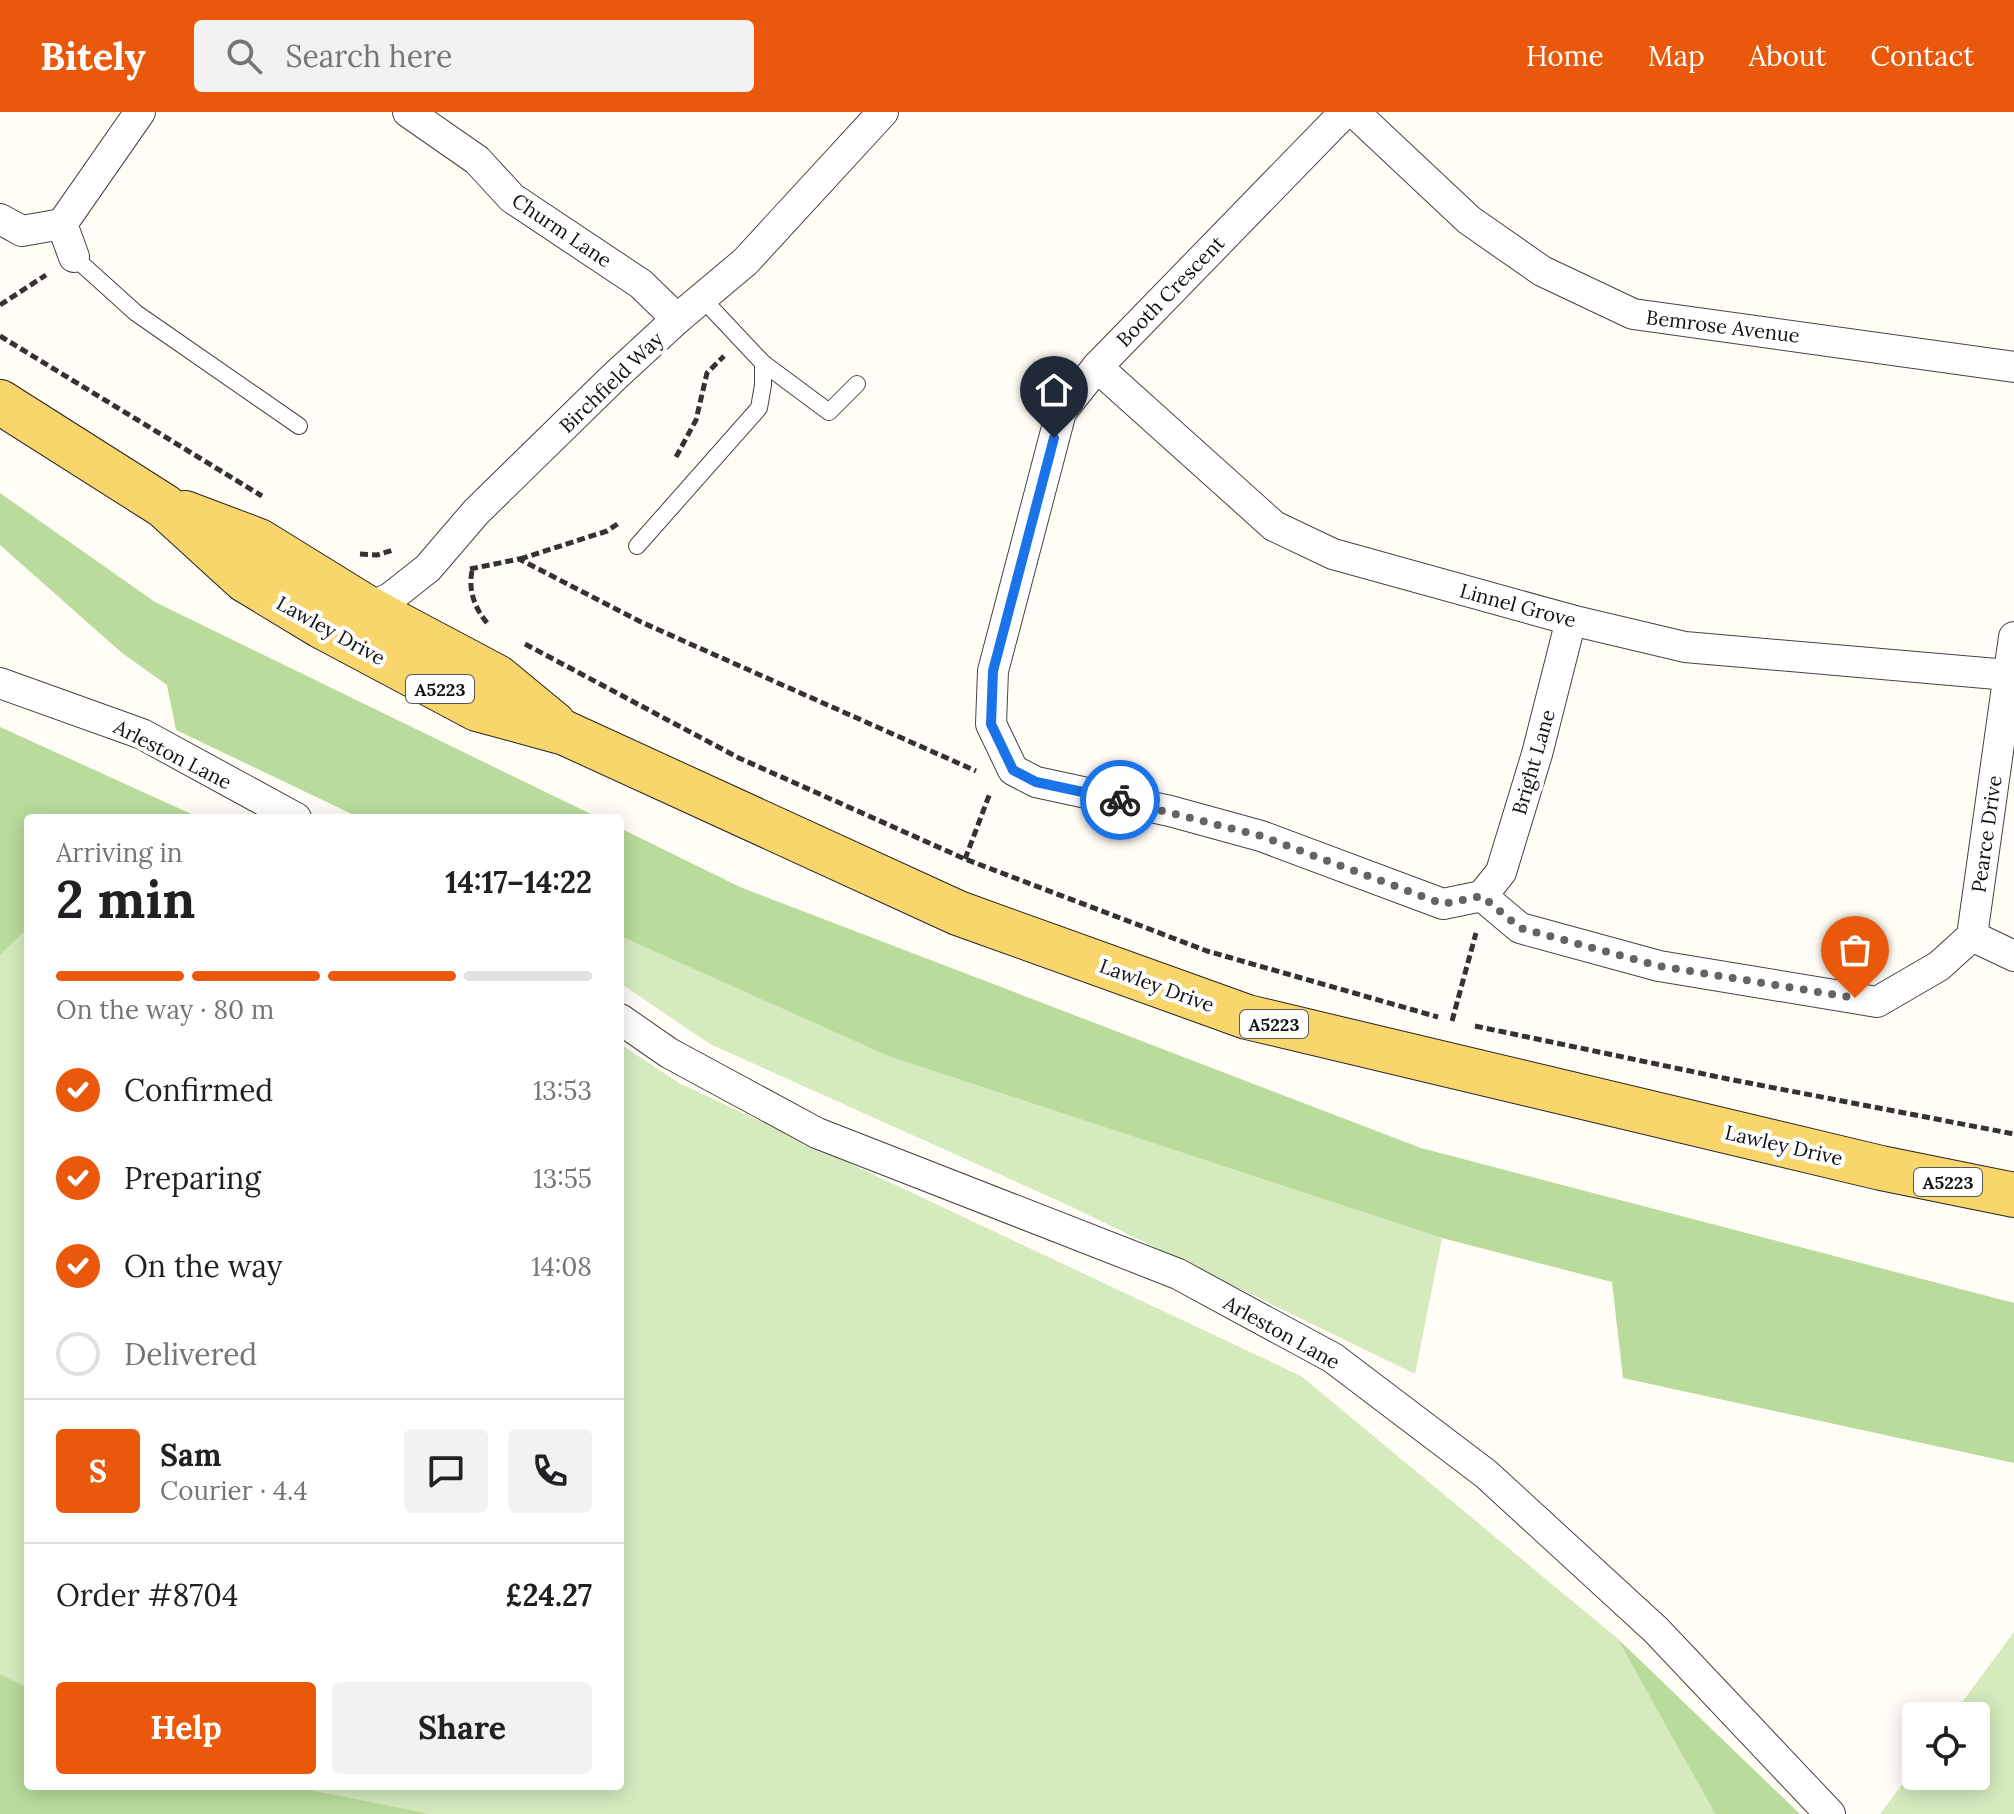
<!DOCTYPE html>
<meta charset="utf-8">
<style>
:root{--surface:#fff;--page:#f2f2f2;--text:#202124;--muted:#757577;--line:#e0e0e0;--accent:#ea580c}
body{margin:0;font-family:Lora,serif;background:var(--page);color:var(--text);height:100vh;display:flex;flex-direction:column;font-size:30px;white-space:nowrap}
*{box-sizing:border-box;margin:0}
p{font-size:26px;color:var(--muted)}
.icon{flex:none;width:44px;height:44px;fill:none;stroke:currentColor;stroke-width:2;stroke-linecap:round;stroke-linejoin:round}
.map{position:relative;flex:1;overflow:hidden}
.panel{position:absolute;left:24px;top:702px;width:600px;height:976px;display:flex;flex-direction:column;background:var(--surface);border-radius:8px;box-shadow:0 4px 20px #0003}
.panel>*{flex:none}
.controls{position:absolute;left:1902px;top:1590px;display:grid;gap:16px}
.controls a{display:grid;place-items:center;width:88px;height:88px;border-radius:8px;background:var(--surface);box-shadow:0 4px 20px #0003;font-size:40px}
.pin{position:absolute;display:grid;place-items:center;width:68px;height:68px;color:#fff;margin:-82px -34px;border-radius:50% 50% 50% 0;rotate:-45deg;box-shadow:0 0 8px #0007}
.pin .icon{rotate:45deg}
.courier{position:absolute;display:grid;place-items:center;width:80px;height:80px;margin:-40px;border:6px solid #1a73e8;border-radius:50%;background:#fff;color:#222;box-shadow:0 2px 10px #0007}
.head em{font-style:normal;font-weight:700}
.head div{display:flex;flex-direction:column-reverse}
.head{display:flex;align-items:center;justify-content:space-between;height:136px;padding:0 32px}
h1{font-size:52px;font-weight:700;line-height:60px}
.bar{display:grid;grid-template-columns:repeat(4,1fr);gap:12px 8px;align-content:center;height:96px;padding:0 32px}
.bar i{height:10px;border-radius:6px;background:var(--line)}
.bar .selected{background:var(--accent)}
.bar p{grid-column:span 4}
.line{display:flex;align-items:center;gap:20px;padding:0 32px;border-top:2px solid var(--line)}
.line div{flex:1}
.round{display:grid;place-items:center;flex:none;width:84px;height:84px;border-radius:8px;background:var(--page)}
ol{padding:0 32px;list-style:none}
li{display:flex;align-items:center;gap:24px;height:88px}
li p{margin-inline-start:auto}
li .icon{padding:8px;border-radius:50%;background:var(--accent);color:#fff;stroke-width:4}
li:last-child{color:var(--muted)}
li i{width:44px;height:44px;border:4px solid var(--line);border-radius:50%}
.button{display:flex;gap:16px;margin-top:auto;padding:16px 32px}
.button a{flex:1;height:92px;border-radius:8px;background:var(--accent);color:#fff;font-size:32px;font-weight:700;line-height:92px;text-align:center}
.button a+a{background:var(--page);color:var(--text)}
header{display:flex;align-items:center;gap:48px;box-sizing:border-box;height:112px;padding:0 40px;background:var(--accent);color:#fff}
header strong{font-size:38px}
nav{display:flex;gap:44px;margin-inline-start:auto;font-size:28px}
.search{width:560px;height:72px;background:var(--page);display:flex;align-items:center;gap:20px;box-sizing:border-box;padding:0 28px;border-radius:8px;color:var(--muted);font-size:30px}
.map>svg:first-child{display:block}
.green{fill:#d5ebbd}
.forest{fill:#b9dc9c}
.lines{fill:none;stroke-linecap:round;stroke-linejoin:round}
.lane-casing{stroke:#444;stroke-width:18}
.street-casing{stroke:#444;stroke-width:32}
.primary-casing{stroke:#222;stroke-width:46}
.path{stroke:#333;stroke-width:5;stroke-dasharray:8 4;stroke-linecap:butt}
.lane{stroke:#fff;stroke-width:16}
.street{stroke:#fff;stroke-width:30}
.primary{stroke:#f9d66b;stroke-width:44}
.done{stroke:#646461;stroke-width:8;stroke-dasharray:0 14.4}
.route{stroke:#1a73e8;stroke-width:10}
.labels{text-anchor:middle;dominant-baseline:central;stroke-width:8;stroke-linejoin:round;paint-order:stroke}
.shield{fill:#fff;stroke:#585858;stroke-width:2}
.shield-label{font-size:18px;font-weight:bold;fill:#111}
.street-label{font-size:20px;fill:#111;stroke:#fff}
</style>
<header>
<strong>Bitely</strong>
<div class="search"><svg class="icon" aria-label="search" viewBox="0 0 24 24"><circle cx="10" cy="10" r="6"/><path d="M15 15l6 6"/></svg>Search here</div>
<nav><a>Home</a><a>Map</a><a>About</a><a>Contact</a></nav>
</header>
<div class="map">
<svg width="2014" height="1702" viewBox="0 0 2014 1702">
<rect width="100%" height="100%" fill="#fffdf5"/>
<g class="green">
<polygon points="28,816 28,1576 0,1562 0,843"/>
<polygon points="620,824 888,944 1442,1126 1415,1262 1070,1094 710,932 620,871"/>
<polygon points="620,932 679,971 1301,1264 1617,1526 1715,1702 431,1702 291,1674 620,1674"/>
<polygon points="2014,1520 2014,1702 1880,1702 1916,1654 1916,1664 1976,1664 1976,1604 1952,1604"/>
</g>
<g class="forest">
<polygon points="0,381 155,490 599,706 360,706 176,618 167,573 122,541 0,433"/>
<polygon points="0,615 200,706 28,706 28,816 0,843"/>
<polygon points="620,716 740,775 1421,1036 2014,1191 2014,1351 1623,1266 1612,1170 1442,1126 888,944 620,824"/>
<polygon points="1617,1526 1800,1702 1715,1702"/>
<polygon points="0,1562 28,1576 28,1674 291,1674 431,1702 0,1702"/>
</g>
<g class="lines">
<defs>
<g id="lane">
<polyline points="74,145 136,201 299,314"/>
<polyline points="763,251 829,300 857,272"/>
<polyline points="637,434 759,296 763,273 763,251 701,185"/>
</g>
<g id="street">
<polyline points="408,0 477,48 512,86 641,172 677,207"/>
<polyline points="1345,0 1097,255 1061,300 993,559 991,612 1013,658 1036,670 1170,699 1261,724 1443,792 1482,784"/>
<polyline points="1354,0 1469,108 1542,159 1633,202 2014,255"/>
<polyline points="0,107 22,119 62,112 74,145"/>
<polyline points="62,112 140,0"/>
<polyline points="1097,255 1274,414 1333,442 1571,508 1685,535 2008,563"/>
<polyline points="357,501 390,486 428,456 476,400 612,267 677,207 745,150 883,0"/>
<polyline points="0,571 142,622 296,706"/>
<polyline points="1482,784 1520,816 1659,854 1877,890 1939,854 1972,824"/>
<polyline points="1482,784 1501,760 1537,642 1571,508"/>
<polyline points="1972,824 2014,525"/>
<polyline points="1972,824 2014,844"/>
<polyline points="620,907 669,941 817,1021 1178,1162 1333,1246 1486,1362 1656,1518 1830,1702"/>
</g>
<g id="primary">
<polyline points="0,290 164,394 245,468 321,514 477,597 565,621 958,801 1247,905 1881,1056 2014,1083"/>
<polyline points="185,401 259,429 369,497 497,565 554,612"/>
</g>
</defs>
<use href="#lane" class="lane-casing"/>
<use href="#street" class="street-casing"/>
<use href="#primary" class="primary-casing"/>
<g class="path">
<polyline points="0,193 46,163"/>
<polyline points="0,224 262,384"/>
<polyline points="676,345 696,308 707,261 724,244"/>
<polyline points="360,442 377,443 393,438"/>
<polyline points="520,447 607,419 619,411"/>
<polyline points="470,457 519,447 641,510 976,659"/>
<path d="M472 459C468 479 475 497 488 512"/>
<polyline points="525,532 739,646 965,747 1207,839 1438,905"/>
<polyline points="965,747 990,681"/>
<polyline points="1452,909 1476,821"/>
<polyline points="1475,914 1728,967 2014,1022"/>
</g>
<use href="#lane" class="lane"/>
<use href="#street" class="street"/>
<use href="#primary" class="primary"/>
</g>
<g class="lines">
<polyline class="done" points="1120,688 1261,724 1443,792 1482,784 1520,816 1659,854 1855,886"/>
<polyline class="route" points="1054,326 993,559 991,612 1013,658 1036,670 1120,688"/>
</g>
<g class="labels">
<g class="shield">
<rect x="406" y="563" width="68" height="28" rx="6"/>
<rect x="1240" y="898" width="68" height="28" rx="6"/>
<rect x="1914" y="1056" width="68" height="28" rx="6"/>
</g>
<g class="shield-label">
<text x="440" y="577">A5223</text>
<text x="1274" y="912">A5223</text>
<text x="1948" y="1070">A5223</text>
</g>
<g class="street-label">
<text transform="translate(562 118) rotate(34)">Churm Lane</text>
<text transform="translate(1170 179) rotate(-46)">Booth Crescent</text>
<text transform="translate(1723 214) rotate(7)">Bemrose Avenue</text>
<text transform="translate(611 270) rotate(-44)">Birchfield Way</text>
<text transform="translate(1518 493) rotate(15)">Linnel Grove</text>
<text transform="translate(331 518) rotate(29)">Lawley Drive</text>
<text transform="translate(173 642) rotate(27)">Arleston Lane</text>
<text transform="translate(1533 650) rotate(-74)">Bright Lane</text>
<text transform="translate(1986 722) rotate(-82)">Pearce Drive</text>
<text transform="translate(1157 873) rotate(20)">Lawley Drive</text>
<text transform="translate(1784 1033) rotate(13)">Lawley Drive</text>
<text transform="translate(1282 1220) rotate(29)">Arleston Lane</text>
</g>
</g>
</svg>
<div class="controls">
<a><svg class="icon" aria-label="locate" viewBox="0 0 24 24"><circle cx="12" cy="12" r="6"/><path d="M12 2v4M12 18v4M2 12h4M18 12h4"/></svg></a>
</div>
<div class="pin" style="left:1855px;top:886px;background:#ea580c"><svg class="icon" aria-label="bag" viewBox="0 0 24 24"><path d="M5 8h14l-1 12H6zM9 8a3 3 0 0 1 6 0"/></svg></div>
<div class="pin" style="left:1054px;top:326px;background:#1f2937"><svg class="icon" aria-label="home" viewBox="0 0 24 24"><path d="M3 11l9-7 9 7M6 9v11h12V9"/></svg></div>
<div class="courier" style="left:1120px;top:688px"><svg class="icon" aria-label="bike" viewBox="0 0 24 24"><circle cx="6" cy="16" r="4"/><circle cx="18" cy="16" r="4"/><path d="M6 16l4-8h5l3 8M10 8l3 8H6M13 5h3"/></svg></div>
<section class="panel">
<div class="head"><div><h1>2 min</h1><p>Arriving in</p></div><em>14:17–14:22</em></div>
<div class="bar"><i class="selected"></i><i class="selected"></i><i class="selected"></i><i></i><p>On the way · 80 m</p></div>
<ol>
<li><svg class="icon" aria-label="check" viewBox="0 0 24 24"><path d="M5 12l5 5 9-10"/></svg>Confirmed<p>13:53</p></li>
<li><svg class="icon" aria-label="check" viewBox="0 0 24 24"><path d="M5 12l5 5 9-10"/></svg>Preparing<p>13:55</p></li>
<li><svg class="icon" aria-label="check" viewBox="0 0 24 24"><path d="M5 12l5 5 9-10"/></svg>On the way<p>14:08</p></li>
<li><i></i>Delivered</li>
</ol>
<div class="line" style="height:144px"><b class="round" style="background:var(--accent);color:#fff">S</b><div><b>Sam</b><p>Courier · 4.4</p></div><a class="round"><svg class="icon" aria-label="chat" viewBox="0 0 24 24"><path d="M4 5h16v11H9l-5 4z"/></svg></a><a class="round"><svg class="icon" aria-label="phone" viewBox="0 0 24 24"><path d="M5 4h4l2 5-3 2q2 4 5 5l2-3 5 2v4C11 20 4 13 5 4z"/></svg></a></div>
<div class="line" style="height:104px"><div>Order #8704</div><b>£24.27</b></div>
<div class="button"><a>Help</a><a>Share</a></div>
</section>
</div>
